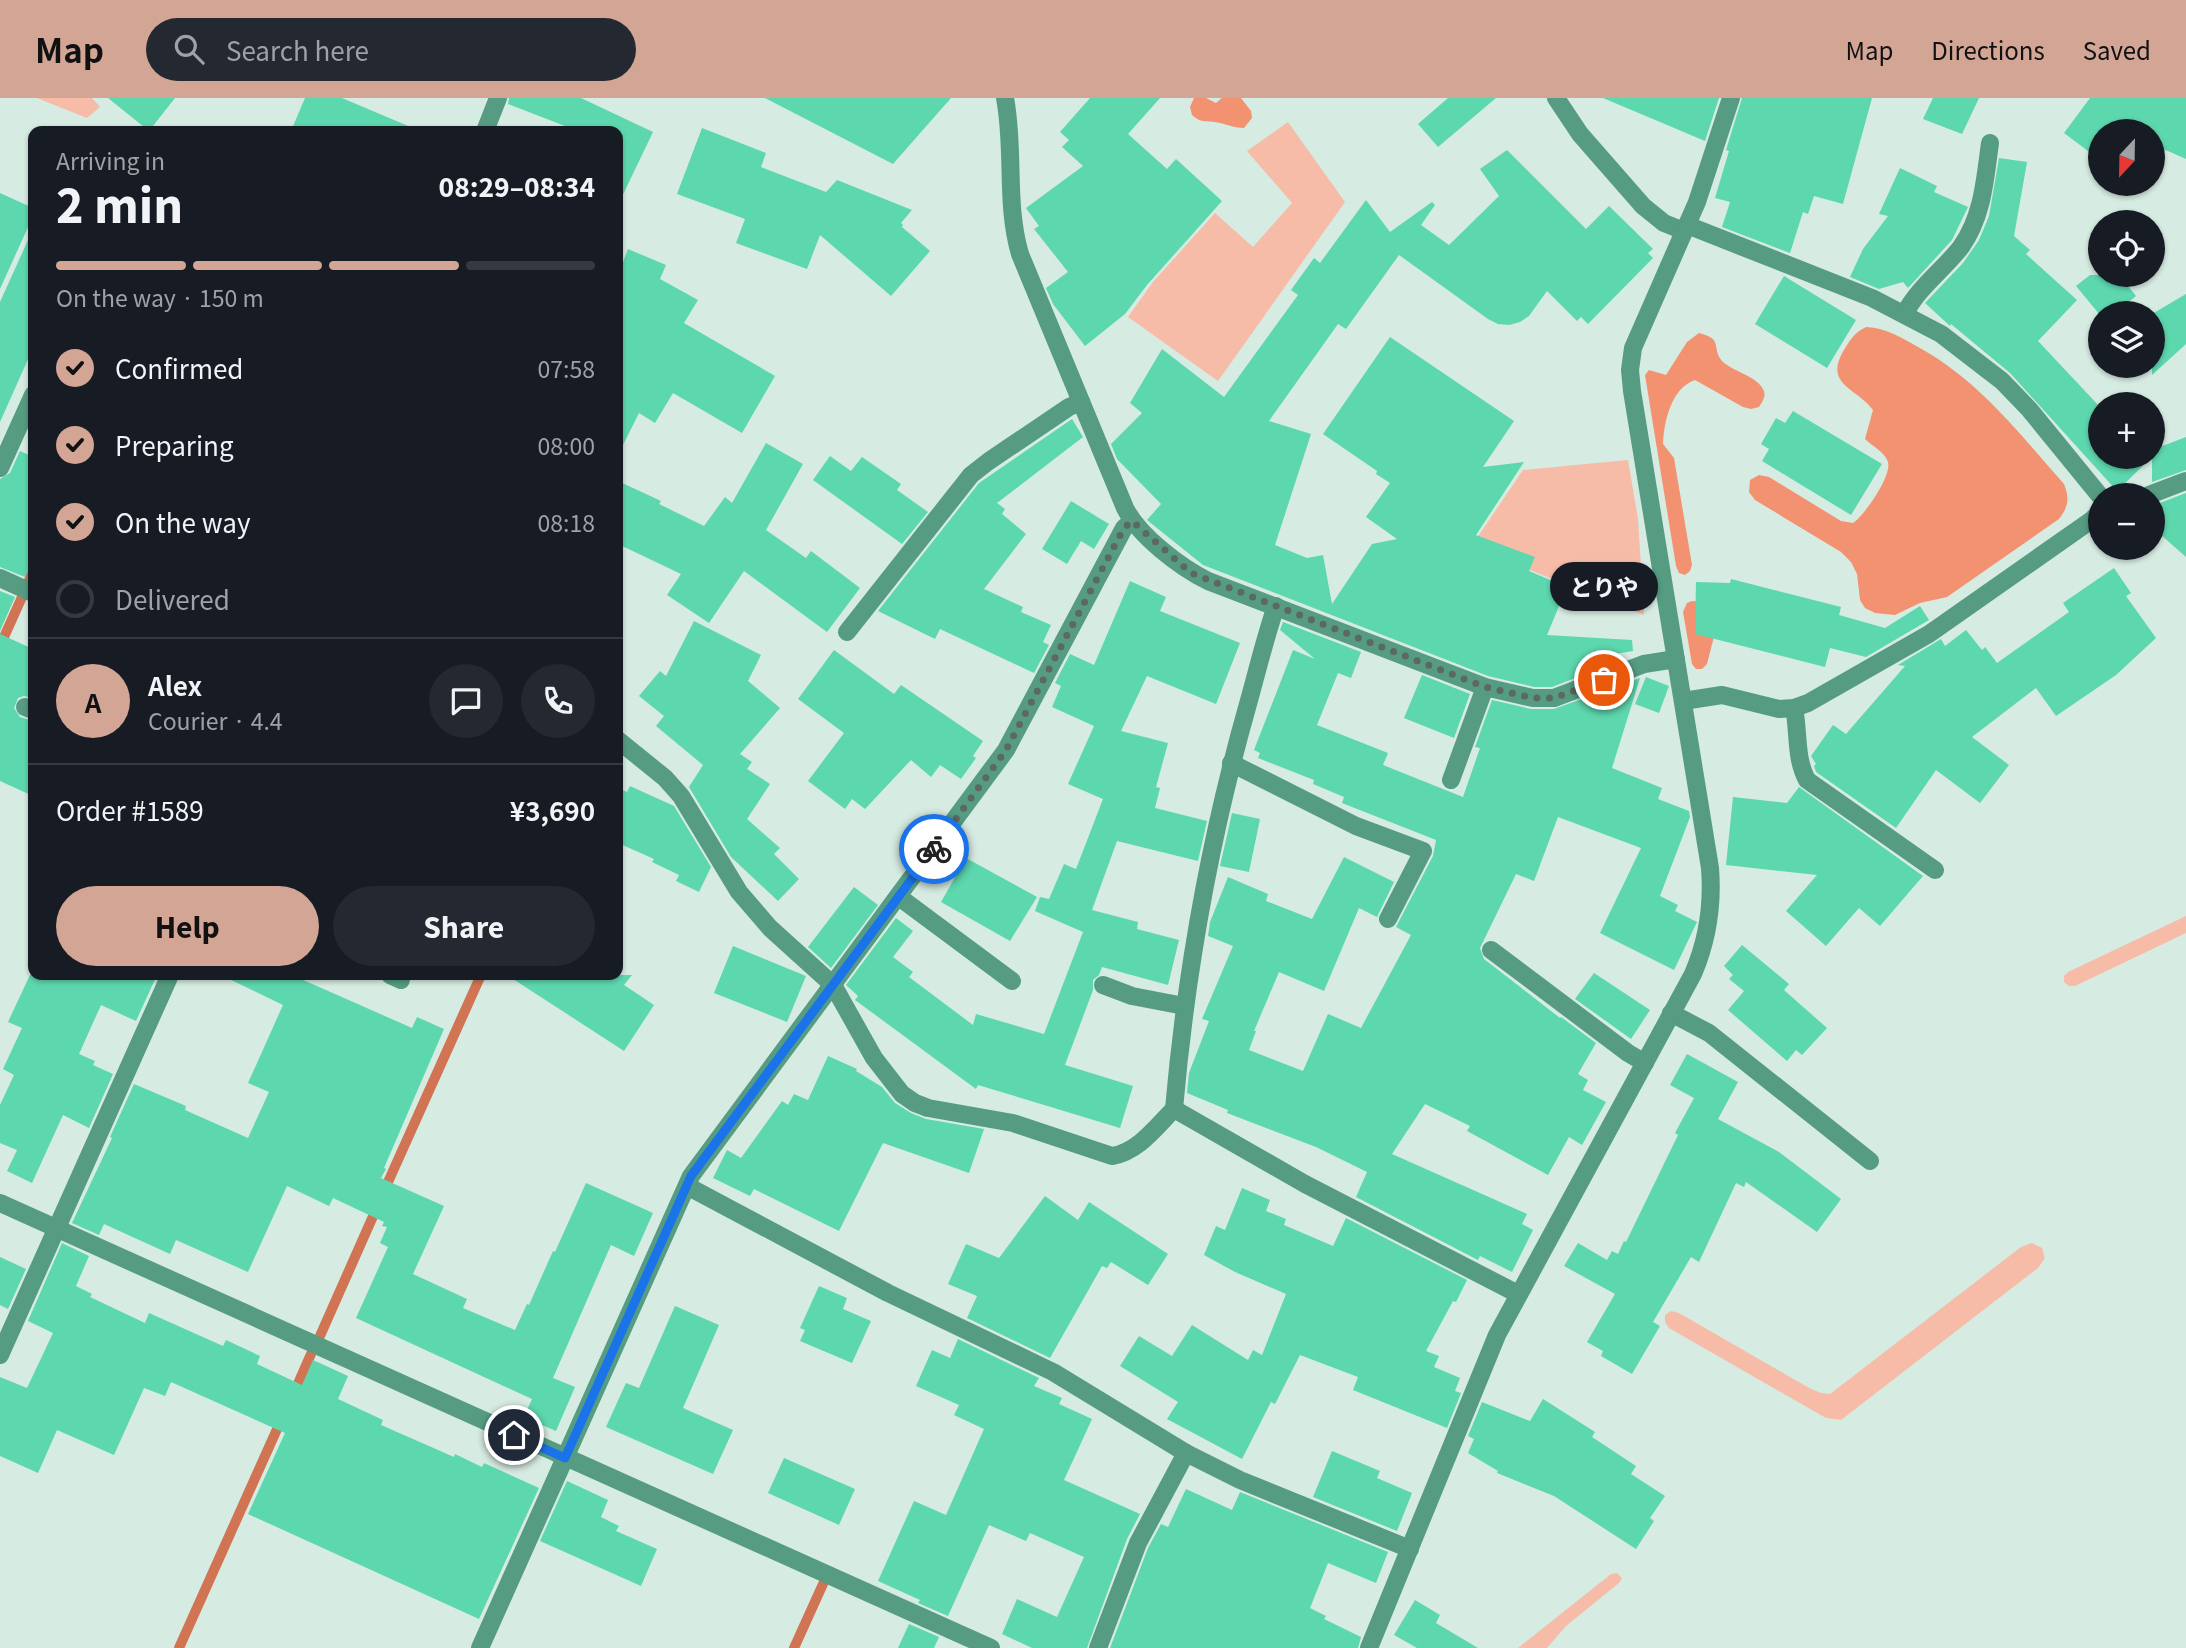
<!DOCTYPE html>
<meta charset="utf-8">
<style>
:root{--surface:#171b24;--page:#242831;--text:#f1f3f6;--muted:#9ea1a6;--line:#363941;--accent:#d2a595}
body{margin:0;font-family:Georgia,"Noto Sans JP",serif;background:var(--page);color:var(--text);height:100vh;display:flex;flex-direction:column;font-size:26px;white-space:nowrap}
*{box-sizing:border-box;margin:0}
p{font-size:23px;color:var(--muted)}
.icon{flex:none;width:38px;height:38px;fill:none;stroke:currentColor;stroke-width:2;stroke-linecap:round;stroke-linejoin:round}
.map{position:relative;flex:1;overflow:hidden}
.sheet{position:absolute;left:28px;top:28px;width:595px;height:854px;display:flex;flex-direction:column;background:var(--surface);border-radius:14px;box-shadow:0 2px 5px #0004}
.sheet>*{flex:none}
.needle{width:46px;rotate:202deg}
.controls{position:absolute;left:2088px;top:21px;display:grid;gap:14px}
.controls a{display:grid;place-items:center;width:77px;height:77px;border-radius:50%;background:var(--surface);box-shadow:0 2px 5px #0004;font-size:35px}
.pin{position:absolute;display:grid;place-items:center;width:60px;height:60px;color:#fff;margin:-30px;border:4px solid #fff;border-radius:50%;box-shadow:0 2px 7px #0007}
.courier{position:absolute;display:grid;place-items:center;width:70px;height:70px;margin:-35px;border:5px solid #1a73e8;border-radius:50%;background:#fff;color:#222;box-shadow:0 2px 9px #0007}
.bubble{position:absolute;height:49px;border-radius:24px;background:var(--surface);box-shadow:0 2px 5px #0004;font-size:23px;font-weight:800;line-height:49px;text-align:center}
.overview em{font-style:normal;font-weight:800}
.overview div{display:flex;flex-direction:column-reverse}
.overview{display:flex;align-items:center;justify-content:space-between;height:119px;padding:0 28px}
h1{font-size:46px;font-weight:800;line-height:52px}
.bar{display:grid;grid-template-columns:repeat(4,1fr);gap:10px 7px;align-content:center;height:84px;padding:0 28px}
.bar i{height:9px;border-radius:5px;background:var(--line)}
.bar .active{background:var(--accent)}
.bar p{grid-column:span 4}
.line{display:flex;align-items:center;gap:18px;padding:0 28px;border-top:2px solid var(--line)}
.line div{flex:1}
.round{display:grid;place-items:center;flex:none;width:74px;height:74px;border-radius:37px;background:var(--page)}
ol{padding:0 28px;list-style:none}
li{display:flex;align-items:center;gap:21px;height:77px}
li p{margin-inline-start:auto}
li .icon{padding:7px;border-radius:50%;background:var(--accent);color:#111;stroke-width:4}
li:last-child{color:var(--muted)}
li i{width:38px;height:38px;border:4px solid var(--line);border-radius:50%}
.button{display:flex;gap:14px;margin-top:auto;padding:14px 28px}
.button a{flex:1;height:80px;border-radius:42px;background:var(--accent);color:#111;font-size:28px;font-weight:800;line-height:80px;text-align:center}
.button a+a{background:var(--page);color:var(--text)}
header{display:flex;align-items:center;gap:42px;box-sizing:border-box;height:98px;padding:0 35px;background:var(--accent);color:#111}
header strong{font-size:33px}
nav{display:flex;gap:38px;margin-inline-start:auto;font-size:24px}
.search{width:490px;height:63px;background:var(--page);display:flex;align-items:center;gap:18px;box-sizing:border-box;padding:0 24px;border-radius:38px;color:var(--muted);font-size:26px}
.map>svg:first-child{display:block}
.green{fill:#f6bca7}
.forest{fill:#f29271}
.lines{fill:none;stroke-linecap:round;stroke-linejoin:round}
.stream{stroke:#d17454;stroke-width:10}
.building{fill:#5dd7ae}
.minor{stroke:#559c82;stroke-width:18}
.done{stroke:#5b6863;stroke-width:7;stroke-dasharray:0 12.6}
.route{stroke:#1a73e8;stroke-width:9}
</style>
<header>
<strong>Map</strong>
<div class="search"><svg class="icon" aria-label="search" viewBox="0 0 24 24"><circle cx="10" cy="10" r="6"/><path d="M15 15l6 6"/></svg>Search here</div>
<nav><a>Map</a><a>Directions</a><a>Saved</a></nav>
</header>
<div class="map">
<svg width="2186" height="1550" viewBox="0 0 2186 1550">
<rect width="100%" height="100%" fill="#d6ebe2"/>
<g class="green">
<polygon points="37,0 92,0 100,9 87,20"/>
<polygon points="1288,24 1345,104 1218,283 1128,219 1153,184 1215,115 1253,149 1292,105 1247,53"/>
<polygon points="1628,362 1638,421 1644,517 1512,465 1462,462 1523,372"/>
<polygon points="2186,818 2186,835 2075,888 2069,888 2064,884 2064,878 2068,874"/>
<polygon points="2032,1145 2042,1150 2045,1160 2038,1170 1841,1322 1826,1320 1669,1230 1665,1224 1665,1217 1671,1213 1679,1215 1811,1291 1821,1295 1830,1296 2021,1149"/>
<polygon points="1617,1475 1622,1480 1619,1485 1566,1528 1547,1550 1518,1550 1611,1476"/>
</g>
<g class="forest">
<path d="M1194 0H1206L1216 5 1222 0H1241L1251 13 1252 20 1244 30C1235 30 1229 27 1220 25 1209 22 1201 26 1192 17L1190 9Z"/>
<path d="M1866 229C1887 230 1902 240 1920 250 1979 283 2020 336 2064 386 2070 401 2068 409 2059 421L1947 499 1920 505 1895 517 1875 515 1865 510 1860 502 1857 476 1851 464 1841 454 1755 402 1749 394 1750 382 1759 377 1769 379 1841 423 1853 425C1864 418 1892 378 1888 364 1885 354 1872 348 1865 341L1873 312C1857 290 1823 287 1844 252 1851 241 1854 235 1866 229Z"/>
<path d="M1699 235C1724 241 1711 250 1722 263 1733 274 1758 278 1764 293 1766 299 1762 304 1759 309L1751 311 1743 309 1695 282C1671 290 1664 324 1663 346L1674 360 1692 467 1690 473 1685 477 1679 475 1676 468 1645 277 1649 272 1666 277 1687 244Z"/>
<polygon points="1692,503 1710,504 1720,515 1707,566 1702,571 1696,571 1692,566 1683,514 1687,505"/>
</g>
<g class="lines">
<g class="stream">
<polyline points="28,485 33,473"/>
<polyline points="0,548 22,499"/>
<polyline points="384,1093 481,877"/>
<polyline points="320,1238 378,1107"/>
<polyline points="293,1297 311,1256"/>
<polyline points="179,1550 282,1320"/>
<polyline points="794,1550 823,1486"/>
</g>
</g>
<g class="building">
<polygon points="108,0 175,0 149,33"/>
<polygon points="305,0 342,0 420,33 291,33"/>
<polygon points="509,0 581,0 653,34 618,107 618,33 578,33 508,6"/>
<polygon points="765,0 951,0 893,66"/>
<polygon points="1090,0 1160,0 1128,36 1167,71 1176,61 1222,103 1147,187 1125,216 1085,248 1053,206 1046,190 1068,174 1034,131 1039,128 1026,110 1083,68 1062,49 1069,42 1060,34"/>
<polygon points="1448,0 1496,0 1438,49 1418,26"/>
<polygon points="1603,0 1719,0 1705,43"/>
<polygon points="1742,0 1872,0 1843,106 1814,98 1808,116 1803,114 1790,155 1722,129 1730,104 1715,100 1729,53 1726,52"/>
<polygon points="1933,0 1979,0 1962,36 1923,21"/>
<polygon points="2090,0 2186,0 2186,61 2152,46 2152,33 2100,33 2100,62 2064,35"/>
<polygon points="702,30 766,55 761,69 826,94 837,82 912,112 901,125 903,127 902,129 930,153 891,198 820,137 807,171 736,145 745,121 677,96"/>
<polygon points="1507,52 1586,131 1609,108 1653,151 1648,155 1653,160 1588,226 1581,219 1577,223 1547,193 1529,218 1520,224 1509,227 1498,226 1488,221 1399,157 1346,231 1338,226 1269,323 1311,336 1275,447 1307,460 1323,457 1332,506 1372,446 1397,441 1366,419 1390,385 1376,376 1377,373 1323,336 1390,239 1514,323 1483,369 1524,364 1476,437 1535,459 1529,473 1567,489 1547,537 1632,542 1633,553 1585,561 1583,577 1552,589 1534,589 1488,578 1203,467 1147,422 1161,406 1117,361 1111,346 1142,315 1130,305 1162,251 1224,299 1298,197 1291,192 1314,160 1320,165 1366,102 1390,134 1432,104 1435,107 1421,127 1449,147 1499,98 1480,71"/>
<polygon points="1999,60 2027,64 2014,138 2030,152 2026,156 2077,202 2038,243 2100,309 2100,359 2152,359 2152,352 2186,339 2186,372 2152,384 2152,359 2117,393 2010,275 1951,226 1950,228 1925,205 1963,165 1979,142 1989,118"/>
<polygon points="1900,70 1937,88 1934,94 1968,109 1952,142 1908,190 1903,184 1879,191 1850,179 1863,151 1888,118 1879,116"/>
<polygon points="0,95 33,110 33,118 0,191"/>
<polygon points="33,131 33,250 0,324 0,204"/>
<polygon points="628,151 666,167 660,181 698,202 684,225 775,278 742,335 673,295 655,325 639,315 618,357 618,177"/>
<polygon points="2090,177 2119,177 2136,198 2115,215 2100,215 2100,217 2076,188"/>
<polygon points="1784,178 1856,222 1827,270 1755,226"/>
<polygon points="2186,196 2186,246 2152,277 2152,216"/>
<polygon points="1793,313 1882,366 1851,417 1762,363 1769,351 1761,346 1776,320 1785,325"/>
<polygon points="1072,321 1083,339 997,405 1005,411 1002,416 1026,436 984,491 1023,509 1021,514 1051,527 1043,544 1049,547 1034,575 940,531 935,541 878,513 979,385"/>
<polygon points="766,345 803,366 766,432 806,460 811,453 860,490 827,534 744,473 709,525 667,497 681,476 618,446 618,383 661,403 659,406 704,428 725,399 732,405"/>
<polygon points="20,353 33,359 33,460 25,479 0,469 0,381 10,375"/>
<polygon points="830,358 851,373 862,359 901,386 897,392 928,414 902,446 813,382"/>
<polygon points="2186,395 2186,459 2152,429 2152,408"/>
<polygon points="1071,403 1109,426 1094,451 1081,443 1067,466 1042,451"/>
<polygon points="2114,470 2131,495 2126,498 2156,540 2116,577 2056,618 2036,590 1972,639 2009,667 1980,705 1936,672 1896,730 1816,674 1814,668 1816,666 1811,658 1833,627 1846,636 1905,568 1898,567 1941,541 1945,548 1966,532 1982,552 1985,549 1997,565 2069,514 2063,505"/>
<polygon points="1731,481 1841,509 1839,517 1885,530 1920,508 1929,522 1866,559 1830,550 1825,569 1695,536 1696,484 1730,485"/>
<polygon points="1130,483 1166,499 1160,513 1240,545 1216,606 1147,578 1121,633 1168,645 1156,689 1160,690 1155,710 1207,723 1198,763 1117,743 1092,812 1138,824 1137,831 1179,842 1168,887 1102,869 1099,877 1093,882 1093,892 1065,967 1133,988 1120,1030 978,987 976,991 855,902 858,898 846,887 896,820 913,833 893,859 913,874 909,879 973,927 976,916 1044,936 1083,834 1035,813 1040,799 1049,801 1064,766 1076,771 1103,701 1068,686 1094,628 1052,609 1061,588 1055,585 1070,556 1094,567"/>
<polygon points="0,493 15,499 0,533"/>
<polygon points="694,523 761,557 748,583 780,610 740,656 752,664 747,671 770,686 747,721 780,750 774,756 799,781 778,803 731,759 689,689 703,667 656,628 664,618 639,598 660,573 666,578"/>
<polygon points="1283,524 1361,554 1351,580 1338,575 1317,627 1388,655 1383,667 1463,699 1480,650 1475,649 1492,602 1531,611 1554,611 1640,580 1612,670 1662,690 1658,701 1689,713 1690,719 1660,798 1678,807 1675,813 1697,824 1674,872 1600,835 1641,750 1558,719 1534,783 1516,776 1480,850 1484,861 1560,920 1561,919 1596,945 1578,976 1588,982 1583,992 1606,1004 1582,1047 1569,1039 1548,1077 1467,1033 1470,1028 1425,1006 1392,1056 1527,1116 1522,1126 1533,1132 1512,1174 1480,1158 1478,1162 1356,1099 1367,1074 1316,1049 1227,1015 1228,1012 1187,995 1189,975 1209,923 1202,921 1233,848 1208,838 1210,824 1228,779 1268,796 1266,803 1312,821 1344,759 1394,784 1377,819 1359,810 1324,893 1279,874 1254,933 1256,933 1249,952 1303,973 1328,916 1361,930 1411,837 1396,829 1433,758 1436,742 1342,705 1344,699 1313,686 1314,682 1258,660 1260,655 1254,652 1293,552 1315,561 1280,532"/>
<polygon points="0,536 33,551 33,600 24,598 18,600 14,610 20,619 33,623 33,698 0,683"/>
<polygon points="834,552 894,596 901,587 983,643 973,658 976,660 961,681 940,667 931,679 911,662 865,711 852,701 845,711 808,683 844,635 798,601"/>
<polygon points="1422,577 1470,596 1454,640 1404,620"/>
<polygon points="1646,579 1669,588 1659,615 1635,606"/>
<polygon points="630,688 674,708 711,769 699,794 676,783 679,777 652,764 654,761 618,745 618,690 627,694"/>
<polygon points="1799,689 1923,778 1880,828 1859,810 1826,848 1786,813 1817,777 1726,767 1733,699 1787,705"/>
<polygon points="1232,715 1260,721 1249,774 1220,768"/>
<polygon points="966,760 1037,799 1010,843 941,804"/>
<polygon points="854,789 878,807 831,870 808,849"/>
<polygon points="1742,847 1789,886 1784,892 1827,930 1802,957 1796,952 1787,963 1728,912 1744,893 1729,881 1733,877 1724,868"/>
<polygon points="733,848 806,878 787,924 714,895"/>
<polygon points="1594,875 1650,912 1631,941 1575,901"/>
<polygon points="30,877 157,877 136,923 101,907 79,956 95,963 93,967 113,976 89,1030 63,1017 32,1085 7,1073 17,1052 0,1045 0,1007 14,977 3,971 22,930 8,924"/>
<polygon points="221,877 292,877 412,930 417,919 444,931 384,1070 386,1071 381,1080 444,1108 413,1176 467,1201 463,1210 515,1232 527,1206 529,1207 553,1153 555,1154 586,1085 653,1115 634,1158 611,1147 553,1280 575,1289 556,1333 524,1319 532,1301 356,1220 388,1149 380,1145 387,1129 382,1128 384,1124 333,1100 329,1108 287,1088 248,1174 176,1142 170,1156 104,1126 99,1137 72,1125 112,1040 110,1039 134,986 186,1008 185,1012 248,1040 269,994 248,985 283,907"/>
<polygon points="507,877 632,877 624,887 654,907 624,953"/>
<polygon points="1687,956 1738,984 1718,1021 1779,1054 1841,1101 1817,1134 1746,1084 1744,1089 1736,1085 1699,1164 1691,1159 1653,1224 1660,1228 1632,1276 1601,1258 1603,1253 1587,1244 1615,1196 1564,1168 1578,1145 1607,1162 1612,1153 1618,1156 1624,1143 1626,1144 1678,1037 1675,1035 1694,1000 1670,987"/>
<polygon points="828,958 857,971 856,973 882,989 895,1005 911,1015 926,1021 984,1031 969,1075 883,1045 839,1133 754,1091 750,1098 713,1080 727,1052 741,1060 782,1003 788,1007 794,996 808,1002"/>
<polygon points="1242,1090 1270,1102 1266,1113 1286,1121 1284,1127 1333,1148 1346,1120 1467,1182 1456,1204 1453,1203 1426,1253 1439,1258 1434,1269 1460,1280 1455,1293 1461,1295 1447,1330 1353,1292 1358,1279 1300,1257 1275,1306 1271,1304 1242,1361 1167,1321 1178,1304 1120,1268 1139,1238 1172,1258 1192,1227 1248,1262 1253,1252 1262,1257 1286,1196 1235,1174 1204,1157 1216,1128 1225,1132"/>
<polygon points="1045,1098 1078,1122 1089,1104 1168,1156 1148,1187 1111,1164 1107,1170 1102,1168 1050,1260 967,1220 977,1198 948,1186 966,1146 999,1160"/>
<polygon points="62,1145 89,1158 76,1188 92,1196 90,1199 145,1225 149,1215 223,1248 226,1242 260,1258 257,1266 302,1287 313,1262 348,1278 338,1301 383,1322 381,1327 454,1359 455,1356 482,1369 484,1365 539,1390 479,1521 248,1416 285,1335 171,1284 165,1298 144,1290 114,1357 57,1332 38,1375 0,1358 0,1279 27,1290 53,1235 28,1223"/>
<polygon points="0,1159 26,1171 8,1211 0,1207"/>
<polygon points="819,1188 847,1200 843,1211 871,1223 852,1265 800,1243 805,1232 800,1230"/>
<polygon points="675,1208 719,1227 683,1310 733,1332 713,1376 606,1329 626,1285 639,1290"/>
<polygon points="958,1241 1039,1280 1034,1288 1062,1300 1059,1306 1092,1321 1064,1382 1140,1416 1127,1441 1087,1550 1032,1550 1002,1536 1017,1501 1057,1519 1084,1459 1030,1435 1026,1443 989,1427 948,1518 918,1505 920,1502 878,1483 914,1403 946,1417 984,1331 954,1317 959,1307 916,1288 932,1252 950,1260"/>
<polygon points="1543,1301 1595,1334 1592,1339 1636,1368 1631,1376 1665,1398 1650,1420 1654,1423 1636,1451 1554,1398 1497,1375 1498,1373 1468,1355 1474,1341 1468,1338 1482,1304 1530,1323"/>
<polygon points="1332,1353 1380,1373 1377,1380 1412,1395 1397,1433 1313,1399"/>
<polygon points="784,1360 855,1391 839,1427 768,1395"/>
<polygon points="567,1383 608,1402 601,1419 619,1428 616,1433 657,1451 641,1488 540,1443"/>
<polygon points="1186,1391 1232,1412 1240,1394 1388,1454 1376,1485 1328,1465 1310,1510 1326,1518 1324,1521 1361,1539 1358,1550 1110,1550 1148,1450 1161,1426 1168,1429"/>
<polygon points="1415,1502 1440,1517 1436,1525 1478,1550 1417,1550 1394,1537"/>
<polygon points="909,1526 939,1539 934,1550 898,1550"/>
</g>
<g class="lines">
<g class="minor">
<path d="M1005 0C1015 52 1005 105 1020 156L1125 410C1139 438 1180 469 1208 483L1485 589 1533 600H1554L1644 566 1676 561"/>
<polyline points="1556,0 1580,36 1643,108 1664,125 1684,133"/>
<polyline points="485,33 498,0"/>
<polyline points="1687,127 1872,200 1941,236 2002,283 2029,311 2100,398"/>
<path d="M1905 215C1919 189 1943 172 1961 149 1983 118 1985 81 1990 45"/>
<polyline points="0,370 33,297"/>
<polyline points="2149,397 2186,383"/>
<polyline points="0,480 33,495"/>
<path d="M1276 508C1265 540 1257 574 1248 606 1210 740 1186 873 1174 1011L1305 1086 1518 1196"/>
<polyline points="847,534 971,377 989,363 1069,309 1081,304"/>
<polyline points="1683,603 1722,597 1779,611 1794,610 1808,605 1929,536 2093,421 2100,413"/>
<polyline points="25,609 33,612"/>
<path d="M1794 610C1799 634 1795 660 1807 682L1935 772"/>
<path d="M618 642 665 680 681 698 739 794 770 830 833 887 874 960 902 996 915 1005 928 1010 1013 1025 1112 1058C1138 1054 1156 1029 1174 1011"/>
<polyline points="1231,665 1356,728 1423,753 1388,821"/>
<polyline points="1451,682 1485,589"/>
<polyline points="899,799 1012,883"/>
<polyline points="1491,852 1628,955 1645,965"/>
<polyline points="390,877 401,882"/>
<polyline points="1103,887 1132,898 1184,908"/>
<polyline points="1671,915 1709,935 1870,1063"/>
<polyline points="687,1088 888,1195 1053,1274 1186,1355 1240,1382 1410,1451"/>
<polyline points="0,1105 991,1550"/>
<polyline points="0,1257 170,877"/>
<polyline points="480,1550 691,1078 1006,652 1124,430 1132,423"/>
<polyline points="1098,1550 1138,1445 1186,1355"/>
<path d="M1369 1550 1497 1237 1693 876C1708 841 1713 808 1710 770L1632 293 1630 272 1633 250 1697 104 1731 0"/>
</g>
</g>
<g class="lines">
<polyline class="done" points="934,751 1006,652 1124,430 1132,423 1191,475 1485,589 1533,600 1554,600 1604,582"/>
<polyline class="route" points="514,1337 565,1360 691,1078 934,751"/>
</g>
</svg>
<div class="controls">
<a><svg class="needle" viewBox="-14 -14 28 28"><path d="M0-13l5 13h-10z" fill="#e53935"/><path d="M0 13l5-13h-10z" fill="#9ea1a6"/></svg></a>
<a><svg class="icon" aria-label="locate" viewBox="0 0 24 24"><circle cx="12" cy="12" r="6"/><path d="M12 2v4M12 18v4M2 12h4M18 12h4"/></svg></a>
<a><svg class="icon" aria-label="layers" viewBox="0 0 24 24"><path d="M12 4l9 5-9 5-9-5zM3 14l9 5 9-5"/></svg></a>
<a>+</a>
<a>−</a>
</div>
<div class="pin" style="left:1604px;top:582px;background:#ea580c"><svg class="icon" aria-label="bag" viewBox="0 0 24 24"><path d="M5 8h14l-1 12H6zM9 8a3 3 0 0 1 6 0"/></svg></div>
<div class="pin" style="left:514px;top:1337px;background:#1f2937"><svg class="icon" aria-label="home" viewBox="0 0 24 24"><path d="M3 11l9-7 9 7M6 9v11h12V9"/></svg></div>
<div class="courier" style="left:934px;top:751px"><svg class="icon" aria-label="bike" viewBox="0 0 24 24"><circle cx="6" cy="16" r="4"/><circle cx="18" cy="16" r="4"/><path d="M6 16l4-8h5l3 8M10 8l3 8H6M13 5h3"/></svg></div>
<div class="bubble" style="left:1550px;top:464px;width:108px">とりや</div>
<section class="sheet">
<div class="overview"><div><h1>2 min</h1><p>Arriving in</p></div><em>08:29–08:34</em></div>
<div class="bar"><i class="active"></i><i class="active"></i><i class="active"></i><i></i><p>On the way · 150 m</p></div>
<ol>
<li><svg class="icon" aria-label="check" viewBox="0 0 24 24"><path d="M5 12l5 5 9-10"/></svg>Confirmed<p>07:58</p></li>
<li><svg class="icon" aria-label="check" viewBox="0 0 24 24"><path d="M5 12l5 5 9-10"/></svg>Preparing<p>08:00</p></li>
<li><svg class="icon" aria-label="check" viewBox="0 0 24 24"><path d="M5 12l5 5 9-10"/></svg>On the way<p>08:18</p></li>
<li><i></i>Delivered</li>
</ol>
<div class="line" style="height:126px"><b class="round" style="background:var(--accent);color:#111">A</b><div><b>Alex</b><p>Courier · 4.4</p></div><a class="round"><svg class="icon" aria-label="chat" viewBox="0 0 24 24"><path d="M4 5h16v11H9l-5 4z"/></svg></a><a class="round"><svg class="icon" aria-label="phone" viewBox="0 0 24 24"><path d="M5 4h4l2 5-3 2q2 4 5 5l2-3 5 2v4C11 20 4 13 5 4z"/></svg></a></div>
<div class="line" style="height:91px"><div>Order #1589</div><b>¥3,690</b></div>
<div class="button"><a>Help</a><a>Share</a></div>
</section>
</div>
